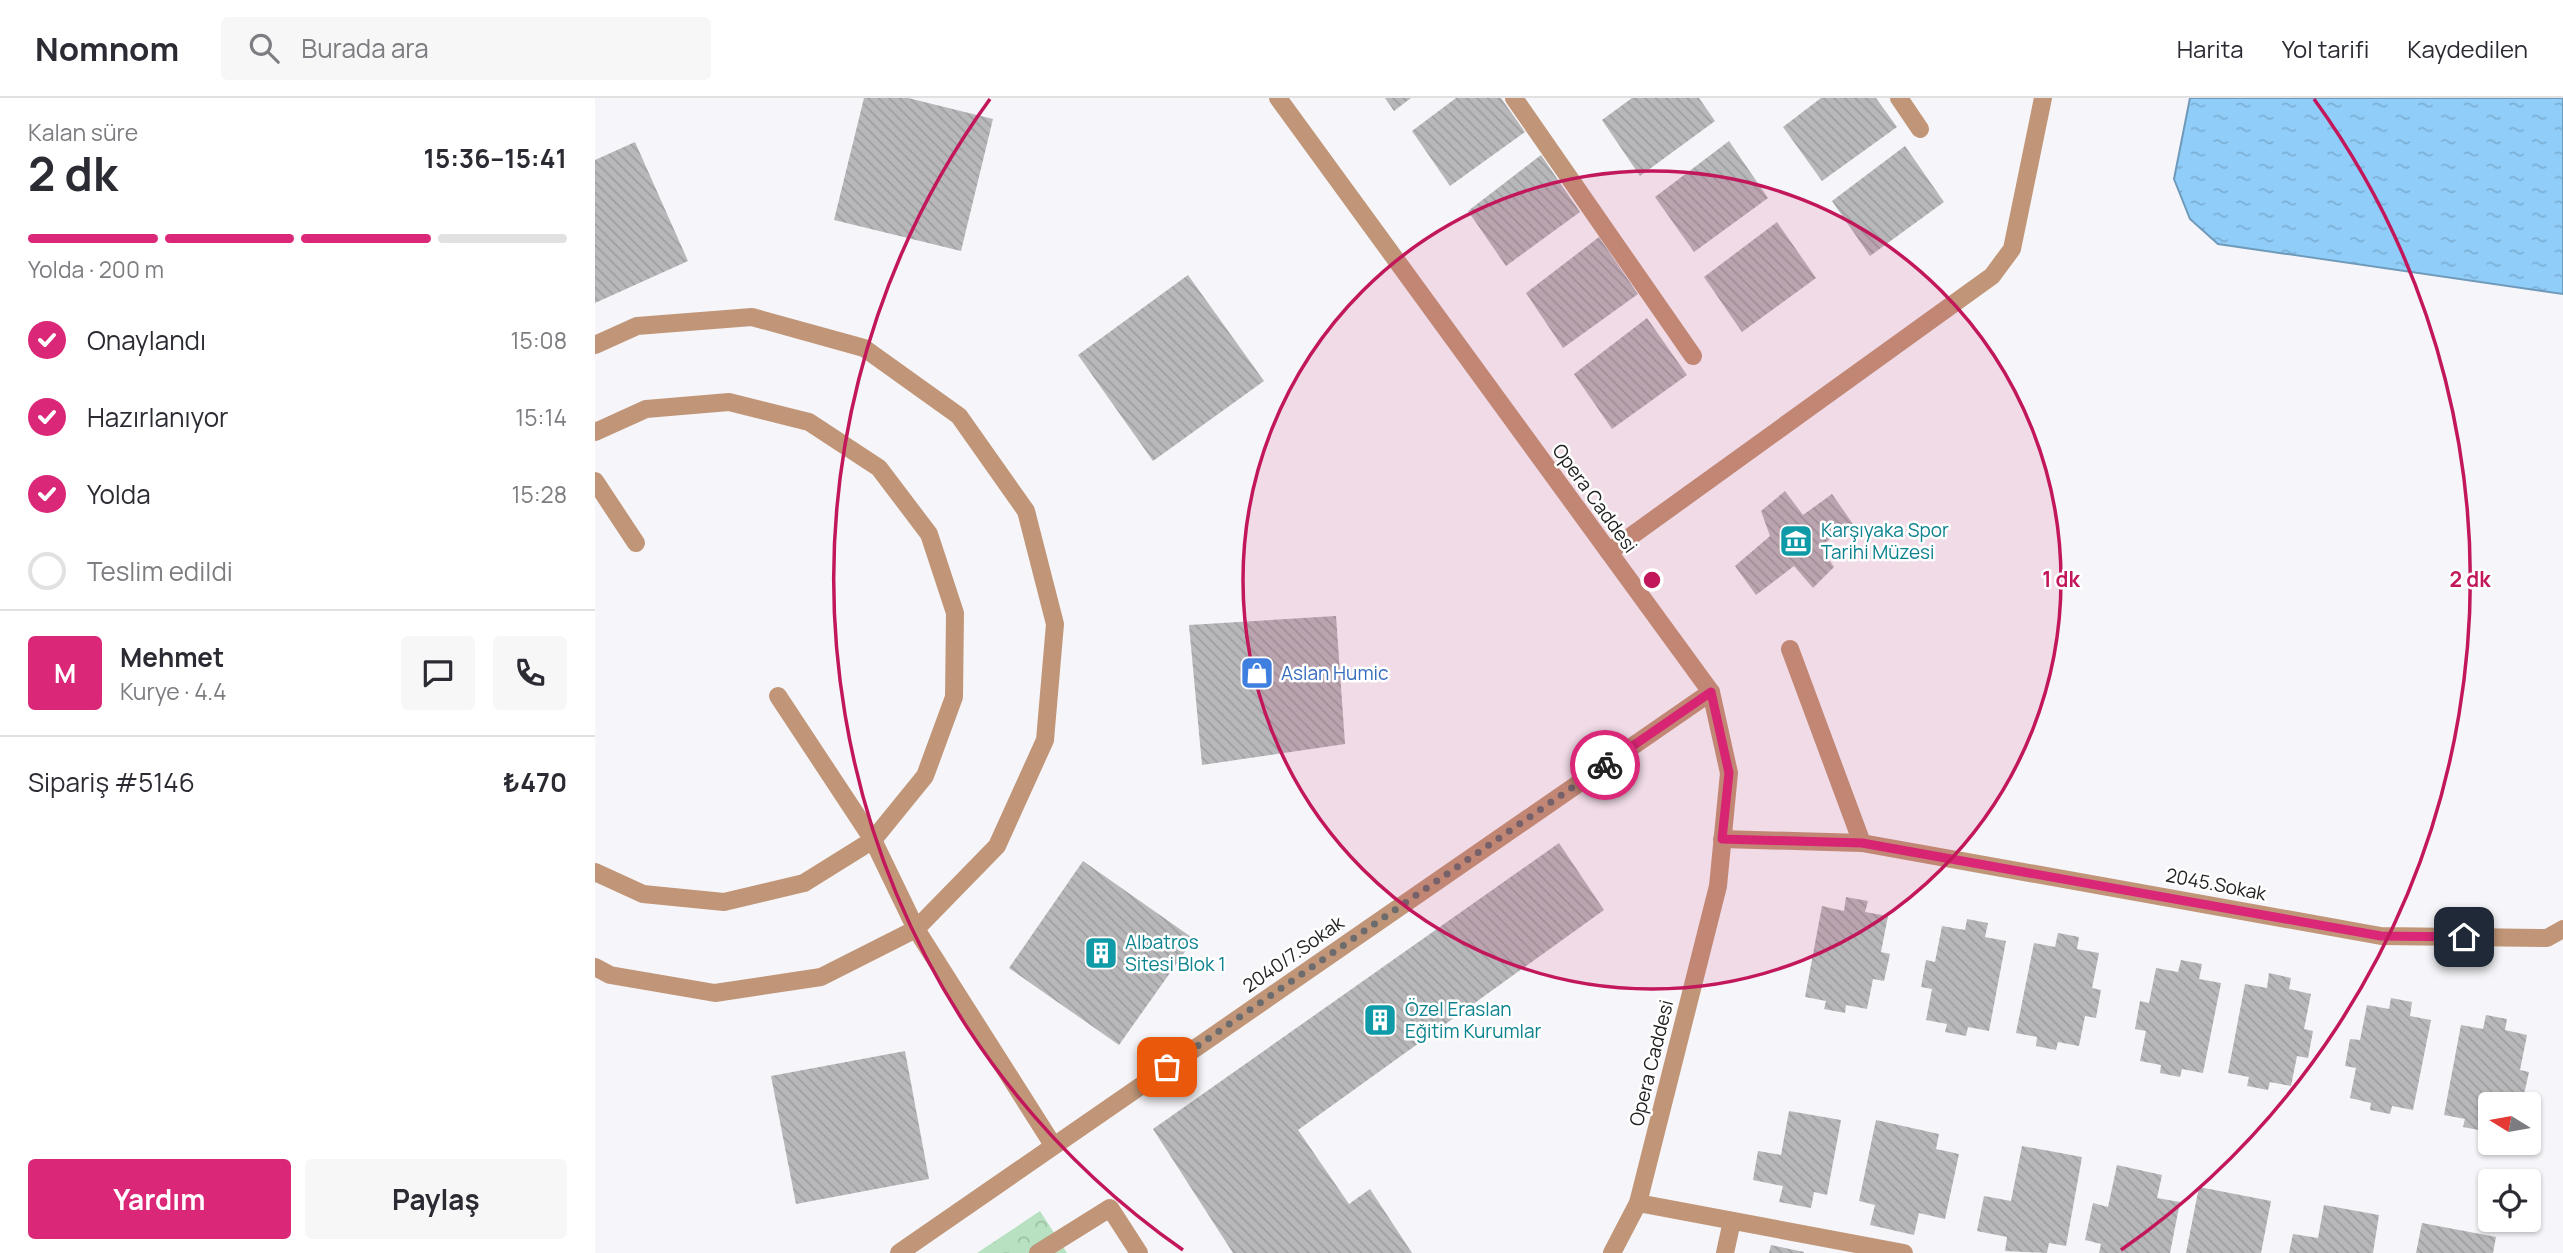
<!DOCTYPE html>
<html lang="tr">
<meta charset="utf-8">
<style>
:root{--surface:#fff;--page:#f7f7f7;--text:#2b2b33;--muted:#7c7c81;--line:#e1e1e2;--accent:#db2777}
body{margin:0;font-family:Manrope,sans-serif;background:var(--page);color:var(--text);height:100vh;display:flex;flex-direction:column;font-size:26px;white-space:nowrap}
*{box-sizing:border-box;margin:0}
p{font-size:23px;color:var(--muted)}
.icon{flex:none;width:38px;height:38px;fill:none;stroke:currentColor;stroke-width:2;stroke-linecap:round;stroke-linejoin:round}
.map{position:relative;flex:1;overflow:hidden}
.sheet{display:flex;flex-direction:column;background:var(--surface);width:595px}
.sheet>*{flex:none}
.needle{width:46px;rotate:281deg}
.tools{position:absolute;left:1883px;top:994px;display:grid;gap:14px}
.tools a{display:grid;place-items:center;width:63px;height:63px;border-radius:7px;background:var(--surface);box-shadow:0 2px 5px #0004;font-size:35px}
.pin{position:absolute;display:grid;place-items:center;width:60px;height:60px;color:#fff;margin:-30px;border-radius:14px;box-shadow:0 4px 10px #0006}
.courier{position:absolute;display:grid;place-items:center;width:70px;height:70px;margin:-35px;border:5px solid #db2777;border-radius:50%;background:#fff;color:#222;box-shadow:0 2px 9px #0007}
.headline em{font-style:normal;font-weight:700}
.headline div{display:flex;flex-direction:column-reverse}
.headline{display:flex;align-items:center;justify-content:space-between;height:119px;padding:0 28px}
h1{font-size:46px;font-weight:700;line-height:52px}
.bar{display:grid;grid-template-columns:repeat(4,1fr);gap:10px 7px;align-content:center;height:84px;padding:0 28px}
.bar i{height:9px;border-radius:5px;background:var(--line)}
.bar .on{background:var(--accent)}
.bar p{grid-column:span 4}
.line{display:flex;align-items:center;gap:18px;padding:0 28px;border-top:2px solid var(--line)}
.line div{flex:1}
.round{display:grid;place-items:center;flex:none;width:74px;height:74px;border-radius:7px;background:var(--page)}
ol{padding:0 28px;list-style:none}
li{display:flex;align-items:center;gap:21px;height:77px}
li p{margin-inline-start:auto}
li .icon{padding:7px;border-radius:50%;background:var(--accent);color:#fff;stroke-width:4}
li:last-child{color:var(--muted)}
li i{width:38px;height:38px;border:4px solid var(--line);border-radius:50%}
.cta{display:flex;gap:14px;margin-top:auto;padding:14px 28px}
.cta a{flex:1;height:80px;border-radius:7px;background:var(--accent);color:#fff;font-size:28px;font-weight:700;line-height:80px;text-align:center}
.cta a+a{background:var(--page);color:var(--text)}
header{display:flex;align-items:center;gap:42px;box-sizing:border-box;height:98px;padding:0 35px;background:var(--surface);border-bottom:2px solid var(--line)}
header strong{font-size:33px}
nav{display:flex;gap:38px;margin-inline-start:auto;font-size:24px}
.search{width:490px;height:63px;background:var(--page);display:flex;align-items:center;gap:18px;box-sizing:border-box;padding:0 24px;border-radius:7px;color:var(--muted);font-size:26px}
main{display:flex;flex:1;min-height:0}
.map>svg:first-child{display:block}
.park{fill:url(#park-crowns)}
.water{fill:url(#water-ripples);stroke:#6f9ab9;stroke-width:2}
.building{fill:url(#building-back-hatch)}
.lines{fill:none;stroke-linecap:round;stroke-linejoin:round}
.minor{stroke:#c19678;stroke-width:18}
.done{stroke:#6c6c6e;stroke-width:7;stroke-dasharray:0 12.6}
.route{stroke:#db2777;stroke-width:9}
.ring{fill:none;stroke:#c2185b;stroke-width:3.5}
.labels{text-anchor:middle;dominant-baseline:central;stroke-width:5;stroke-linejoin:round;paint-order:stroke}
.street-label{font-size:19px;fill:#222223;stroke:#fff}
.culture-label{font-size:19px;fill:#0d838f;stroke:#fff;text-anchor:start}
.shop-label{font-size:19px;fill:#366cbe;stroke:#fff;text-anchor:start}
.centre{fill:#c2185b;stroke:#fff;stroke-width:3.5}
.ring-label{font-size:21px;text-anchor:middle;font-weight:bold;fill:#c2185b;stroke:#fff;stroke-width:5;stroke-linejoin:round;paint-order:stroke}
</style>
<header>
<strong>Nomnom</strong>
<div class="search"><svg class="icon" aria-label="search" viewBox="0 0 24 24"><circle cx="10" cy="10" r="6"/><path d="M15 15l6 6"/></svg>Burada ara</div>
<nav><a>Harita</a><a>Yol tarifi</a><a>Kaydedilen</a></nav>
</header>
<main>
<section class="sheet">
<div class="headline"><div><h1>2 dk</h1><p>Kalan süre</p></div><em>15:36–15:41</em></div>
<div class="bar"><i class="on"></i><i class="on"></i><i class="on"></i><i></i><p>Yolda · 200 m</p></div>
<ol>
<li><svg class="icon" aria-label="check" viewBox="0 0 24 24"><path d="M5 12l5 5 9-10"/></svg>Onaylandı<p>15:08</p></li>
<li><svg class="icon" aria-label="check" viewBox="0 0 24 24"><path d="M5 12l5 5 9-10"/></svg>Hazırlanıyor<p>15:14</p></li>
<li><svg class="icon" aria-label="check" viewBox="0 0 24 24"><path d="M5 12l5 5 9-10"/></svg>Yolda<p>15:28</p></li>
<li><i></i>Teslim edildi</li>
</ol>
<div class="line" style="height:126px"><b class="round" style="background:var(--accent);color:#fff">M</b><div><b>Mehmet</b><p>Kurye · 4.4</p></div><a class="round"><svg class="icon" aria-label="chat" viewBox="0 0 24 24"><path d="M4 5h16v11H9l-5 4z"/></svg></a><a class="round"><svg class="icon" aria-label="phone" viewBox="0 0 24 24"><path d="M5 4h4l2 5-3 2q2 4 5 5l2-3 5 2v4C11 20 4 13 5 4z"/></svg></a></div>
<div class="line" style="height:91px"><div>Sipariş #5146</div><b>₺470</b></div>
<div class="cta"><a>Yardım</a><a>Paylaş</a></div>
</section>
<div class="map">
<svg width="1968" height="1155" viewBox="0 0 1968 1155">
<defs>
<pattern id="park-crowns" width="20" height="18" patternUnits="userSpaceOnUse" patternTransform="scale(1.75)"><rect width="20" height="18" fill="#b8e1c1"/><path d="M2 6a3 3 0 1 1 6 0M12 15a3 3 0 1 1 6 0" fill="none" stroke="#9ec1a6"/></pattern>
<pattern id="water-ripples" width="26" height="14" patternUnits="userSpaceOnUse" patternTransform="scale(1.75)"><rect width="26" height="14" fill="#90cdf9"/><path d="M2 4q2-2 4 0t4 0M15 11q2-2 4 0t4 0" fill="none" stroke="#7cb0d5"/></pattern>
<pattern id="building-back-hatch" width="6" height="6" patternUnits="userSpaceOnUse" patternTransform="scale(1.75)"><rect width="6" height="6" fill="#b8b8bb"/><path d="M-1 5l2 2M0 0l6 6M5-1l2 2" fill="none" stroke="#9e9ea0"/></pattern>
</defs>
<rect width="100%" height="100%" fill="#f6f6fa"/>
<polygon class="park" points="445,1113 472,1155 382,1155"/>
<polygon class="water" points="1595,0 1968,0 1968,196 1623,146 1595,121 1579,81"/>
<g class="building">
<polygon points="269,0 313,0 398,21 366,153 239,122"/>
<polygon points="790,0 816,0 799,13"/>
<polygon points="861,0 906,0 930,34 855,88 817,33"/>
<polygon points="1037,0 1104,0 1120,23 1045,78 1007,22"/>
<polygon points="1226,0 1281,0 1302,29 1227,83 1188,29"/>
<polygon points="1134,43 1173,100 1099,154 1060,99"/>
<polygon points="40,44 93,163 0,205 0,62"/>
<polygon points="1310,48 1349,104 1275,158 1237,103"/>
<polygon points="946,57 985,114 911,168 873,113"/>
<polygon points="1182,124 1221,180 1147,234 1109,179"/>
<polygon points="1004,139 1043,196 968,250 931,195"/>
<polygon points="593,177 669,283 558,363 483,257"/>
<polygon points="1052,220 1092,277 1017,331 979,276"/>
<polygon points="1190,393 1208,417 1237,396 1258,426 1225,448 1239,469 1218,490 1199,468 1161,497 1140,468 1175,438 1166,413"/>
<polygon points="741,518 750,646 607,667 594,527"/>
<polygon points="964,745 1009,812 703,1032 754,1106 775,1091 817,1155 638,1155 558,1031"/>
<polygon points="488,763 599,841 524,947 414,870"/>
<polygon points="1251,799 1273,803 1270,814 1293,818 1286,854 1295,856 1289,883 1278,881 1272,911 1251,907 1250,915 1229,911 1231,903 1210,899 1227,808 1249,813"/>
<polygon points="1372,821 1393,825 1390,839 1411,843 1394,933 1373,929 1371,938 1350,934 1352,926 1331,922 1337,891 1326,889 1331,862 1340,864 1347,828 1370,832"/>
<polygon points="1463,835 1484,839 1482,851 1504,855 1497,890 1506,892 1501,920 1490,918 1484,948 1463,944 1461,952 1441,948 1442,939 1421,935 1439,845 1460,849"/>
<polygon points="1586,862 1607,866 1604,881 1626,885 1608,975 1587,971 1585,979 1565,975 1566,967 1545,963 1551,933 1540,931 1545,903 1554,905 1561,870 1583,874"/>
<polygon points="1674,875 1696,880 1694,891 1716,896 1709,931 1718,933 1713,960 1702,958 1696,988 1675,984 1673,992 1652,988 1654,979 1633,975 1650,886 1672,890"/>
<polygon points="1796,900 1817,904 1815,918 1836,922 1818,1012 1797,1008 1795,1016 1775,1012 1776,1005 1755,1000 1761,970 1750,968 1755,941 1765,942 1772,907 1794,911"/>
<polygon points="1891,917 1912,921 1910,932 1932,937 1925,972 1934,974 1928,1001 1917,999 1916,1006 1895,1006 1895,1026 1890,1025 1889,1033 1868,1029 1870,1021 1849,1017 1866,927 1888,931"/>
<polygon points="310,953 334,1081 201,1106 176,978"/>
<polygon points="1194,1013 1246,1022 1232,1097 1219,1094 1216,1110 1184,1104 1188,1088 1158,1082 1163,1053 1186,1057"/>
<polygon points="1281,1022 1344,1036 1341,1051 1364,1056 1350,1121 1324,1115 1319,1137 1275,1127 1280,1107 1264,1103"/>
<polygon points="1427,1048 1487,1059 1471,1148 1454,1145 1452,1155 1410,1153 1412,1139 1382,1133 1389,1098 1416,1103"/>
<polygon points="1522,1067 1567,1077 1562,1100 1585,1104 1575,1155 1504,1155 1506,1146 1490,1142 1498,1105 1513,1109"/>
<polygon points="1604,1089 1676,1103 1666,1155 1591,1155"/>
<polygon points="1729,1107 1784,1117 1778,1155 1694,1155 1698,1136 1723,1140"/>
<polygon points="1827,1125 1901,1139 1898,1155 1821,1155"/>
<polygon points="1176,1147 1209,1154 1209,1155 1174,1155"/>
</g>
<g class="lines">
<g class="minor">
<polyline points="683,0 1116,594 1134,675 1123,788 1043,1105 1017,1155"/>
<polyline points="919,0 1098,258"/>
<polyline points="1304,0 1325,31"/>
<polyline points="0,247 42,228 157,219 269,250 364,318 431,413 460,526 450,642 402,748 321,831 226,879 120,895 15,877 0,869"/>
<polyline points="0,334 51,311 134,304 214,324 284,370 334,436 360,515 359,599 330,678 278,742 209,785 129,804 48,796 0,774"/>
<polyline points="0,383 41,445"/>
<polyline points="1014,454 1397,178 1417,151 1448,0"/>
<polyline points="1195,551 1267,745"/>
<polyline points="183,598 278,742 321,831 458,1047"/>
<polyline points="1127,741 1267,745 1786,838 1952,840 1968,831"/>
<polyline points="1043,1105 1309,1155"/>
<polyline points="304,1155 1116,594"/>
<polyline points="443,1155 515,1110 544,1155"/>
<polyline points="1130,1155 1137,1123"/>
</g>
</g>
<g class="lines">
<polyline class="done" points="572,969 1010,667"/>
<polyline class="route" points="1010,667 1116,594 1134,675 1127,741 1267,745 1786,838 1869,839"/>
</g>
<circle cx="1057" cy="482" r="409" fill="#c2185b" fill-opacity=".12"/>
<g class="ring">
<circle cx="1057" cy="482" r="409"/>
<path d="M588 1152A818 818 0 0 1 395 1M1719 1A818 818 0 0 1 1526 1152"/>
</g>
<defs>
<symbol id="museum-square" viewBox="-11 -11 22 22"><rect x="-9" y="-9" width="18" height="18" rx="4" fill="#0f9aa8" stroke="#fff"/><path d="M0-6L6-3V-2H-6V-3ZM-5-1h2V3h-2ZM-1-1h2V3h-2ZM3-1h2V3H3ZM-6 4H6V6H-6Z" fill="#fff"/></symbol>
<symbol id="shop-square" viewBox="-11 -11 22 22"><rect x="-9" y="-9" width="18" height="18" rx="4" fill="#3f7fe0" stroke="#fff"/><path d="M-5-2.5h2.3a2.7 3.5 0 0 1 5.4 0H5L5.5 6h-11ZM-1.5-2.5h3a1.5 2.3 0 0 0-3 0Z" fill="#fff"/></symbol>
<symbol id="building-square" viewBox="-11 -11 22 22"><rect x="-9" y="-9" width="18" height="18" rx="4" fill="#0f9aa8" stroke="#fff"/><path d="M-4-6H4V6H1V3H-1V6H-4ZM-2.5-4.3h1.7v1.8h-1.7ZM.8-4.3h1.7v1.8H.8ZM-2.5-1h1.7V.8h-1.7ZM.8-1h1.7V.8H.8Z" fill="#fff"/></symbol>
</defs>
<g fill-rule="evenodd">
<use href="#museum-square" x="1182" y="424" width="38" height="38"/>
<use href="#shop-square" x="643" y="556" width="38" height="38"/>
<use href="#building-square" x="487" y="836" width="38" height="38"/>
<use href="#building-square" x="766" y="903" width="38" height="38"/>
</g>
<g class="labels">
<g class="street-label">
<text transform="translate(1000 400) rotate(54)">Opera Caddesi</text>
<text transform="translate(1621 786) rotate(11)">2045.Sokak</text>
<text transform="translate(698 856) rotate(-35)">2040/7.Sokak</text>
<text transform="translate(1056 965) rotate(-76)">Opera Caddesi</text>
</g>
<g class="culture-label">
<text x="1226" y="432">Karşıyaka Spor<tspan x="1226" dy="22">Tarihi Müzesi</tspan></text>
<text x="530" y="844">Albatros<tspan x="530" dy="22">Sitesi Blok 1</tspan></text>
<text x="810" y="911">Özel Eraslan<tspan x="810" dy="22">Eğitim Kurumlar</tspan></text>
</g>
<g class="shop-label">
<text x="686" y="575">Aslan Humic</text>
</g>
</g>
<circle cx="1057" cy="482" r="10" class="centre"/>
<g class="ring-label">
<text x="1466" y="489">1 dk</text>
<text x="1875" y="489">2 dk</text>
</g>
</svg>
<div class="tools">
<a><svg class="needle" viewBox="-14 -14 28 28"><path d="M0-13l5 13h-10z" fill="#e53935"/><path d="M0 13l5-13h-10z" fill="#7c7c81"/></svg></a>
<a><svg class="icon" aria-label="locate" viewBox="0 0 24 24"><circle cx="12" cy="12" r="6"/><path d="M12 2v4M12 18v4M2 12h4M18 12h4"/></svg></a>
</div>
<div class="pin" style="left:572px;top:969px;background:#ea580c"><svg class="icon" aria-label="bag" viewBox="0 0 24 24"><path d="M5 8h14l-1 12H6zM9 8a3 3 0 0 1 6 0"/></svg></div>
<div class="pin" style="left:1869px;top:839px;background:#1f2937"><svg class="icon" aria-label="home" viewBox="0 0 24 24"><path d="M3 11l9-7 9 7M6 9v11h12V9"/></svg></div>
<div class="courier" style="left:1010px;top:667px"><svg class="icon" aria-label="bike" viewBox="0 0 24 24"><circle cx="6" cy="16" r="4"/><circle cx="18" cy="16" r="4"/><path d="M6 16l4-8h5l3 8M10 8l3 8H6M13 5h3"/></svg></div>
</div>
</main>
